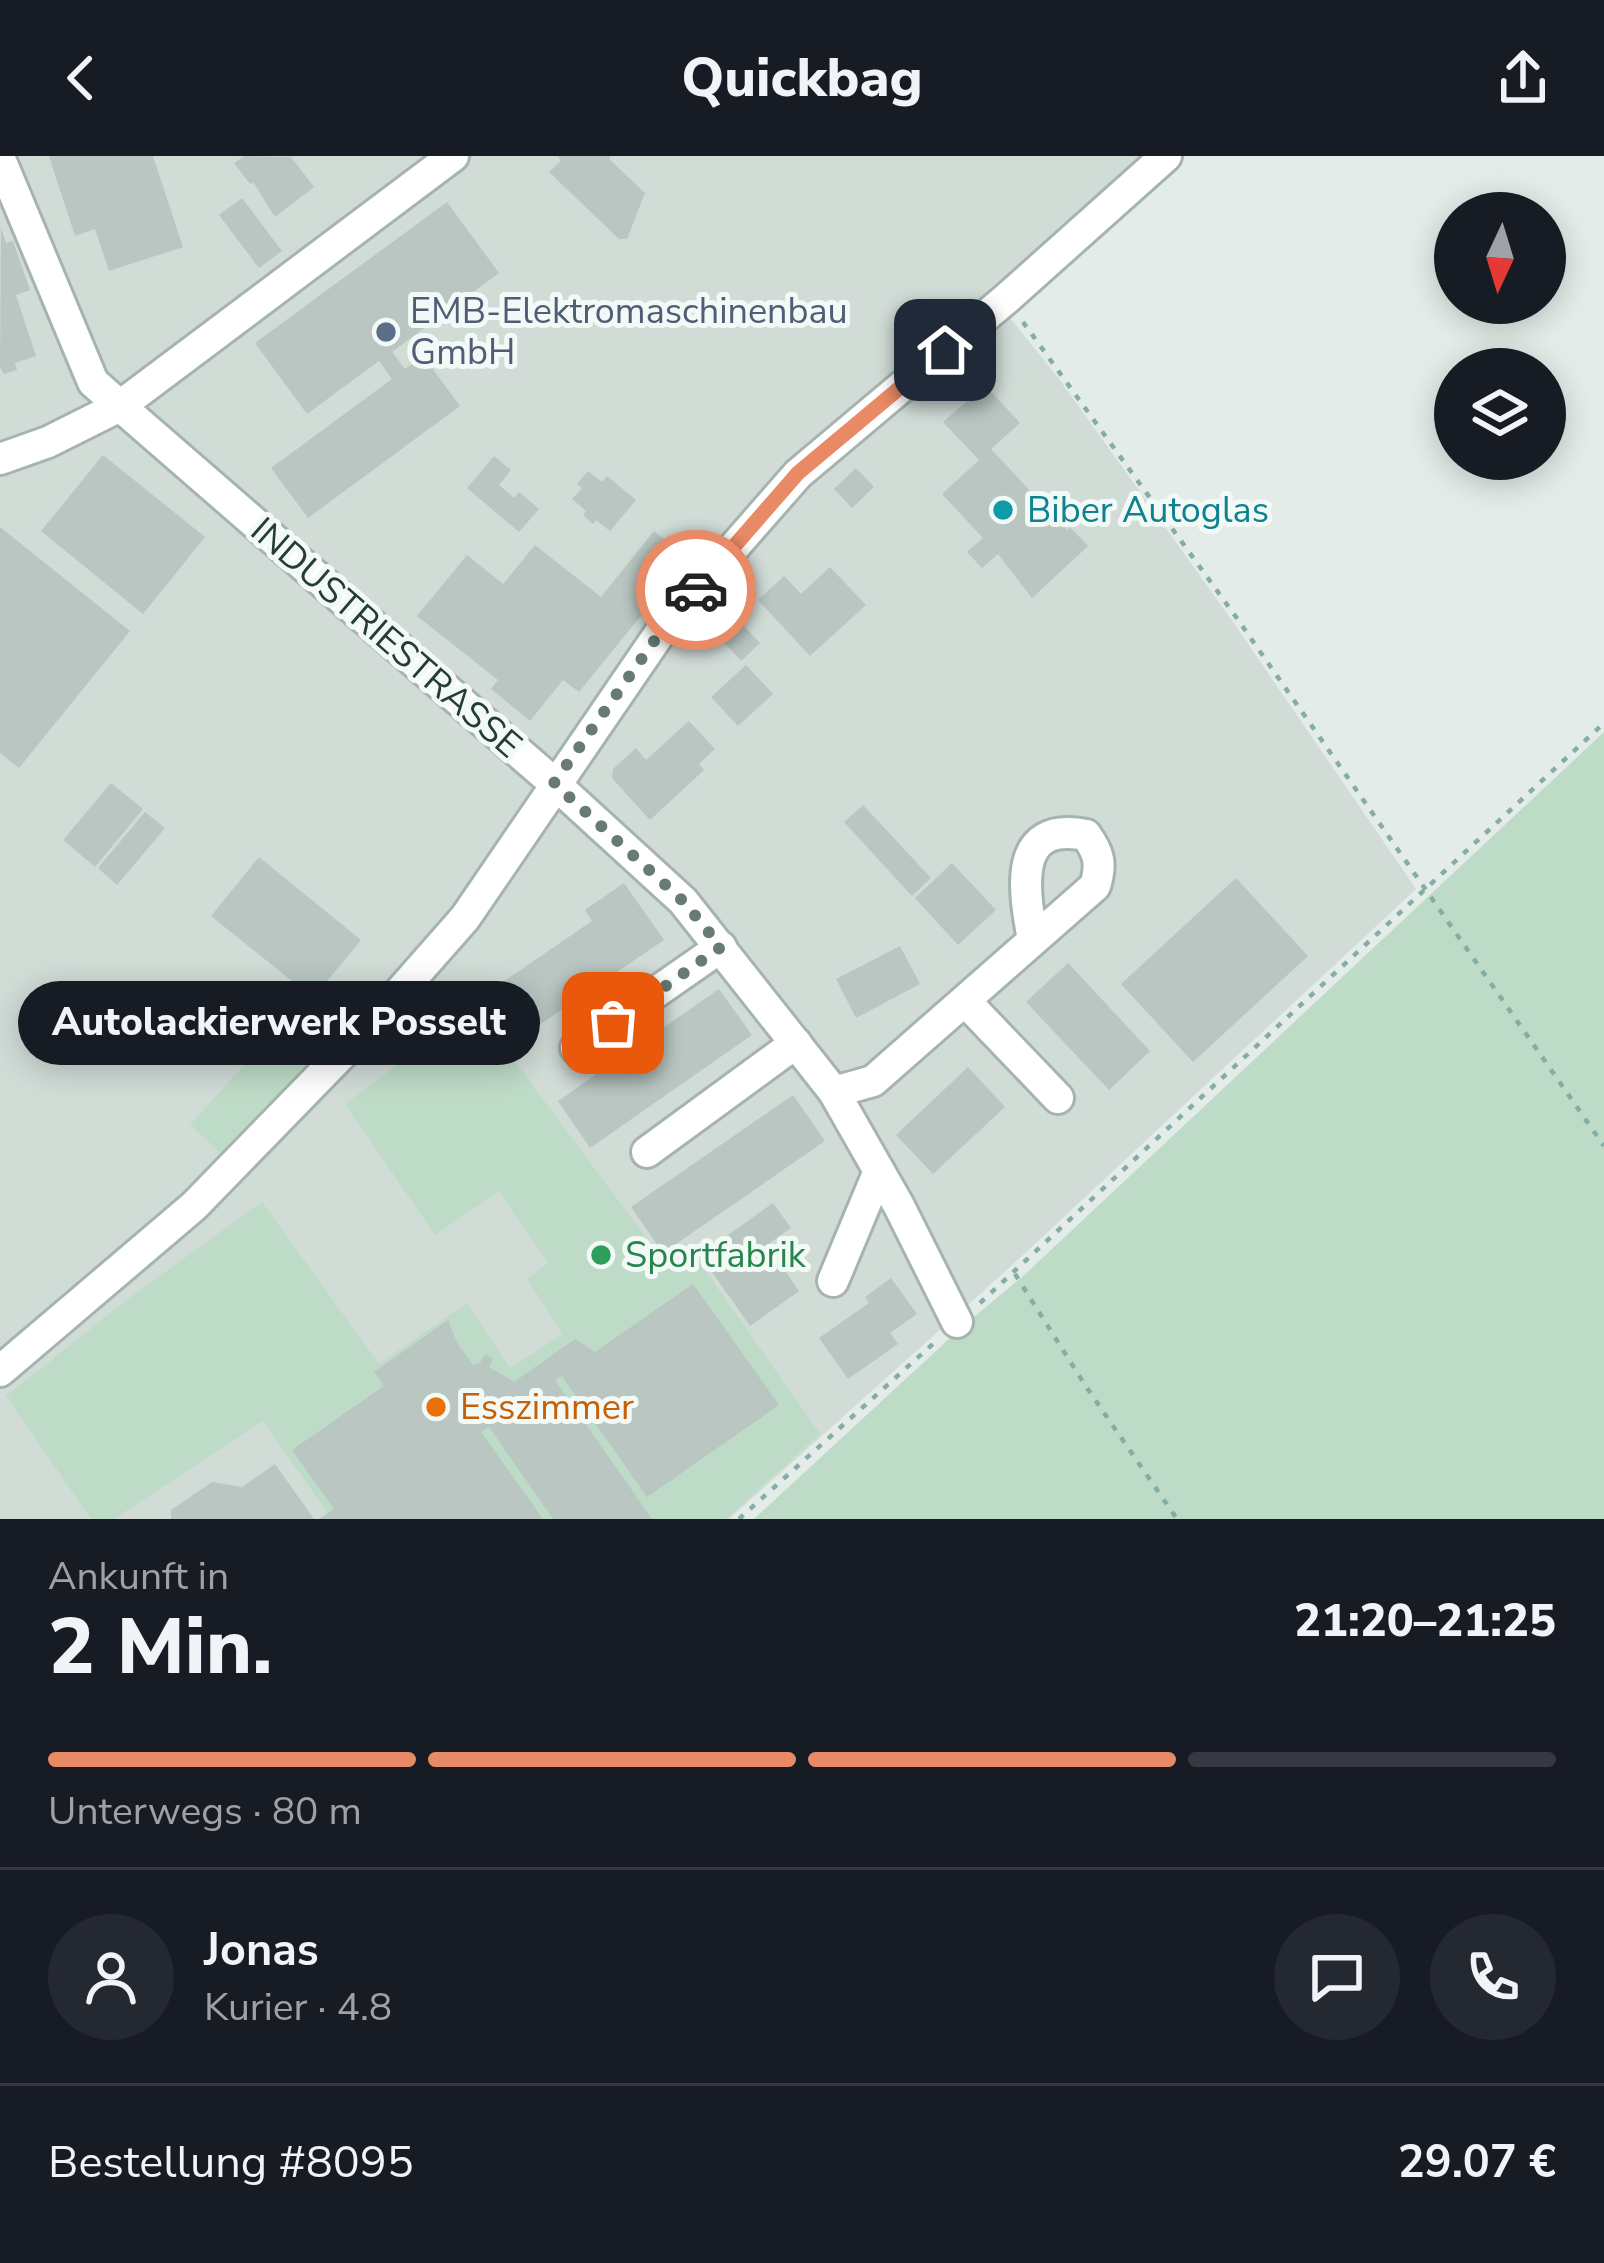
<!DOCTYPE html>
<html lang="de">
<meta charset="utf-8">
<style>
:root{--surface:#171b24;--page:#242831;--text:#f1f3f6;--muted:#9ea1a6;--line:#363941;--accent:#e88a65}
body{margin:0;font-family:"Nunito Sans",sans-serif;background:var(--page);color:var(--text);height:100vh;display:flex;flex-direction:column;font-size:45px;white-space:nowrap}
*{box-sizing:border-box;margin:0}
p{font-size:39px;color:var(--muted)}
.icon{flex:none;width:66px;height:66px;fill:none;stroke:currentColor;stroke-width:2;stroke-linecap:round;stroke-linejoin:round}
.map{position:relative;height:1363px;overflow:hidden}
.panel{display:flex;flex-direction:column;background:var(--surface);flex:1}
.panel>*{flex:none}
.needle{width:78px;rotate:184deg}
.controls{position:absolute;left:1434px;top:36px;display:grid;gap:24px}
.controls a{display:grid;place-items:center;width:132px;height:132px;border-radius:50%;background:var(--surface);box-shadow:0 6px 30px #0003;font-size:60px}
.pin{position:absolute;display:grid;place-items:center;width:102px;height:102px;color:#fff;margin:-51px;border-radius:24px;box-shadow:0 6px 18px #0006}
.courier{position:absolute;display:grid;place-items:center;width:120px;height:120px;margin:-60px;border:9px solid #e88a65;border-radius:50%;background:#fff;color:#222;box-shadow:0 3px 15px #0007}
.bubble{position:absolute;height:84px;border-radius:42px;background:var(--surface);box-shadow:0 6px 30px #0003;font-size:39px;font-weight:800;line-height:84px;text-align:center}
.headline em{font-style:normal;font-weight:800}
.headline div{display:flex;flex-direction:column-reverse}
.headline{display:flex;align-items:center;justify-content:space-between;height:204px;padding:0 48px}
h1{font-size:78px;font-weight:800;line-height:90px}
.bar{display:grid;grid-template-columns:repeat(4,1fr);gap:18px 12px;align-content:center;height:144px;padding:0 48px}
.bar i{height:15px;border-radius:9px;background:var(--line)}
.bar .current{background:var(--accent)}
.bar p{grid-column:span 4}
.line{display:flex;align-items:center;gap:30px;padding:0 48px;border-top:3px solid var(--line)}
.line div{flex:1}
.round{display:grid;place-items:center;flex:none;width:126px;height:126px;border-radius:63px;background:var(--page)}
header{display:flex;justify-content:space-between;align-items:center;height:156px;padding:0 48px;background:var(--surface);font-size:54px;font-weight:800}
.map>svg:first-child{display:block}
.built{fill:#d1dcd7}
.green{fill:#bedbc7}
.building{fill:#b9c6c1}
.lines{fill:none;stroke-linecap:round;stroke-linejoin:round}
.minor-casing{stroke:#a6b4af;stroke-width:36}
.path{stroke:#86ada2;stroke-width:4.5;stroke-dasharray:6 9;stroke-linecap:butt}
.minor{stroke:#fff;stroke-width:30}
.done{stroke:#677a74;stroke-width:12;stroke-dasharray:0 21.6}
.route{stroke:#e88a65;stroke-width:15}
.service-dot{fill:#5c6f8a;stroke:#f3f9f6;stroke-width:4.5}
.culture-dot{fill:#0f9aa8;stroke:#f3f9f6;stroke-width:4.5}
.leisure-dot{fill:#2e9e5b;stroke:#f3f9f6;stroke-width:4.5}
.food-dot{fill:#e8710a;stroke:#f3f9f6;stroke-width:4.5}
.labels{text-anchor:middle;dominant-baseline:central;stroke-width:10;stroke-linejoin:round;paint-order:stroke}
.service-label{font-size:36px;fill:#4e5e75;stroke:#f3f9f6;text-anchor:start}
.culture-label{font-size:36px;fill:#0d838f;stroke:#f3f9f6;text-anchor:start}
.street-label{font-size:36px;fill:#243c36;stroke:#f3f9f6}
.leisure-label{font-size:36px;fill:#27864d;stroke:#f3f9f6;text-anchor:start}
.food-label{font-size:36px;fill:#c56008;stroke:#f3f9f6;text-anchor:start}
</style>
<header><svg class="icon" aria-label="back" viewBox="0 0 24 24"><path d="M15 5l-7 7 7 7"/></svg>Quickbag<svg class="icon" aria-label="share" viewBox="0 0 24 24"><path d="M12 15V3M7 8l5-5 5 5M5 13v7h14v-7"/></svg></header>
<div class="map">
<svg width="1604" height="1363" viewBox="0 0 1604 1363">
<rect width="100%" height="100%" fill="#e3ece8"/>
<polygon class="built" points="0,0 1154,0 991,138 1059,223 1231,463 1416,733 1009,1112 729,1363 0,1363"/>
<g class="green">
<polygon points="1604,576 1604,1363 754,1363 962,1171 1022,1121"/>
<polygon points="474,851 665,1107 689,1091 820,1278 726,1363 332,1363 263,1265 114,1363 91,1363 6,1240 132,1140 262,1046 379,1208 467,1147 510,1212 563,1178 527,1123 548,1107 499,1035 435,1079 345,948"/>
<polygon points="286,862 324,889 223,999 190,969"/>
</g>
<g class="building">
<polygon points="49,0 153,0 183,91 109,115 95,73 75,80"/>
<polygon points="244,0 291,1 314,31 275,61 253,26 250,28 234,7"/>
<polygon points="558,0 611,0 609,3 645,37 627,83 619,83 549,16 561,5"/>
<polygon points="242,42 282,95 259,112 219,59"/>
<polygon points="447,46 499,117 392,196 405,213 423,200 460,250 308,362 271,312 392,223 379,205 307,258 255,187"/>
<polygon points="1,72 6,87 13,85 30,134 16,139 36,200 15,207 17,214 4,218 0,211"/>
<polygon points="985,229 1020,267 991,293 1067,374 1070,371 1088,390 1032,442 998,398 982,412 967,396 983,382 942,338 979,304 943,266"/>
<polygon points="103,299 205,381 143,458 41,375"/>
<polygon points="494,300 511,314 499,329 514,342 519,336 539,353 519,376 467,332"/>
<polygon points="856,312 874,331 852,352 834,333"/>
<polygon points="588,315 602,326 607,320 636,344 610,375 596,364 593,368 583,359 586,355 572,343 582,332 577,328"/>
<polygon points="0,371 130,475 19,612 0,597"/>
<polygon points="654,375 688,402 579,536 563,524 530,565 491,533 498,524 417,460 467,399 503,428 535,389 601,441"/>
<polygon points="830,411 866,449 810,500 758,444 784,420 801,438"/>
<polygon points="739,465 760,487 741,505 721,483"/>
<polygon points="746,509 773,538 738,570 711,541"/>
<polygon points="689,565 715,593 699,608 704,614 650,664 612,622 613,613 636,592 646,604"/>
<polygon points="111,627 143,653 95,711 63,684"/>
<polygon points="863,649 931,722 912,740 844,666"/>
<polygon points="145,656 165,672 117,729 98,712"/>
<polygon points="259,701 361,784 313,842 211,760"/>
<polygon points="952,707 996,754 958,789 915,742"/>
<polygon points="1236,722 1308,800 1193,906 1121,828"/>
<polygon points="624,727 664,784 507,891 475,845 592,765 585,754"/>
<polygon points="900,790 920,828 856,862 836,823"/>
<polygon points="1068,807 1150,895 1109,934 1026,846"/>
<polygon points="719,833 752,879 590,992 558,945"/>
<polygon points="968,911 1005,951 933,1018 896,979"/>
<polygon points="793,939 825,985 663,1097 631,1051"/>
<polygon points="773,1047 791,1072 767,1089 799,1135 750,1170 700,1099"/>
<polygon points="891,1122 917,1158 890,1177 898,1188 848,1223 819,1182 869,1147 865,1141"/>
<polygon points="693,1128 779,1249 647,1341 562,1220 555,1224 652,1363 553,1363 489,1271 481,1276 543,1363 319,1363 334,1353 292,1294 384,1230 374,1216 448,1164 457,1187 473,1209 480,1207 485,1198 493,1203 489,1211 514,1226 575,1183 595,1196"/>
<polygon points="275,1308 314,1363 171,1363 171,1354 212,1326 242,1331"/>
</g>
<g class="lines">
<defs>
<g id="minor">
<polyline points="0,3 93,226 120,250 453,0"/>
<polyline points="0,303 48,286 120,250 554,627 683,745 834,936 899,1050 957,1166"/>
<polyline points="966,846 1058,942"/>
<polyline points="576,892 721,791"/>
<path d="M834 936 873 925 1095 730C1102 708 1099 697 1086 679 1011 664 1024 736 1033 784"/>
<polyline points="647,996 796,887"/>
<polyline points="833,1125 879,1015"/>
<polyline points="0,1215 194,1050 377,862 465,762 664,471 798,318 1006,143 1166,0"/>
</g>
</defs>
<use href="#minor" class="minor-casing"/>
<g class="path">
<polyline points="1023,166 1236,461 1604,990"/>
<polyline points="1015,1118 1085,1229 1177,1363"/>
<polyline points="980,1147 1604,567"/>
<polyline points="739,1363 935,1186"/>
</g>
<use href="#minor" class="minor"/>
</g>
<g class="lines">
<polyline class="done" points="613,867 721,791 683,745 554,627 664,471 696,434"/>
<polyline class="route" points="696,434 798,317 945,194"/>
</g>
<circle class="service-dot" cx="386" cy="176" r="12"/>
<circle class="culture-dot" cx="1003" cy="354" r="12"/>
<circle class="leisure-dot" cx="601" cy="1099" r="12"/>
<circle class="food-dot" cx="436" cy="1251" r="12"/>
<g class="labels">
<g class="service-label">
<text x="410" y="155">EMB-Elektromaschinenbau<tspan x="410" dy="41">GmbH</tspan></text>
</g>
<g class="culture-label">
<text x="1027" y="354">Biber Autoglas</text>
</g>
<g class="street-label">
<text transform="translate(386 482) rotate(41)">INDUSTRIESTRASSE</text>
</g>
<g class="leisure-label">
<text x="625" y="1099">Sportfabrik</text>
</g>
<g class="food-label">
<text x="460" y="1251">Esszimmer</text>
</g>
</g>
</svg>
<div class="controls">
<a><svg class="needle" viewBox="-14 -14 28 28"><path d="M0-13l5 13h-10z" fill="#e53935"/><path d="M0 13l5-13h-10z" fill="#9ea1a6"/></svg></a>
<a><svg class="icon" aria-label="layers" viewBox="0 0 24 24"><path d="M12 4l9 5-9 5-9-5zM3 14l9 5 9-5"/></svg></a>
</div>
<div class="pin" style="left:613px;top:867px;background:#ea580c"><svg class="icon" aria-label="bag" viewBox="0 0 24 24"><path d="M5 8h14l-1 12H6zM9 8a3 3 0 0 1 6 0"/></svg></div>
<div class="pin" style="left:945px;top:194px;background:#1f2937"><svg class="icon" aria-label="home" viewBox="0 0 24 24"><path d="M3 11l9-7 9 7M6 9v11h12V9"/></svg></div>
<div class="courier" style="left:696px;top:434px"><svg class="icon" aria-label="car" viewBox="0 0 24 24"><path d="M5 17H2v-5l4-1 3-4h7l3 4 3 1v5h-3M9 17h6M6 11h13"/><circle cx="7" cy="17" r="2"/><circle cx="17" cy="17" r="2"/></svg></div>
<div class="bubble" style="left:18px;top:825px;width:522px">Autolackierwerk Posselt</div>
</div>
<section class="panel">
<div class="headline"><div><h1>2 Min.</h1><p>Ankunft in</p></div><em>21:20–21:25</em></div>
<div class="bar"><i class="current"></i><i class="current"></i><i class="current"></i><i></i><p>Unterwegs · 80 m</p></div>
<div class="line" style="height:216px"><a class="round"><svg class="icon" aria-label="person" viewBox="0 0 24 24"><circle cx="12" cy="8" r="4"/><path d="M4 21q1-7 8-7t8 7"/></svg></a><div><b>Jonas</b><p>Kurier · 4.8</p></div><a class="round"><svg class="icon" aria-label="chat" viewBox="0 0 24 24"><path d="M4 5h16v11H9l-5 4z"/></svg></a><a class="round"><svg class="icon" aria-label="phone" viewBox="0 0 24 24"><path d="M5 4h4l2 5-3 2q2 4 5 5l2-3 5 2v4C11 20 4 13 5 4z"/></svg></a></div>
<div class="line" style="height:156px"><div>Bestellung #8095</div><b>29.07 €</b></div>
</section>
